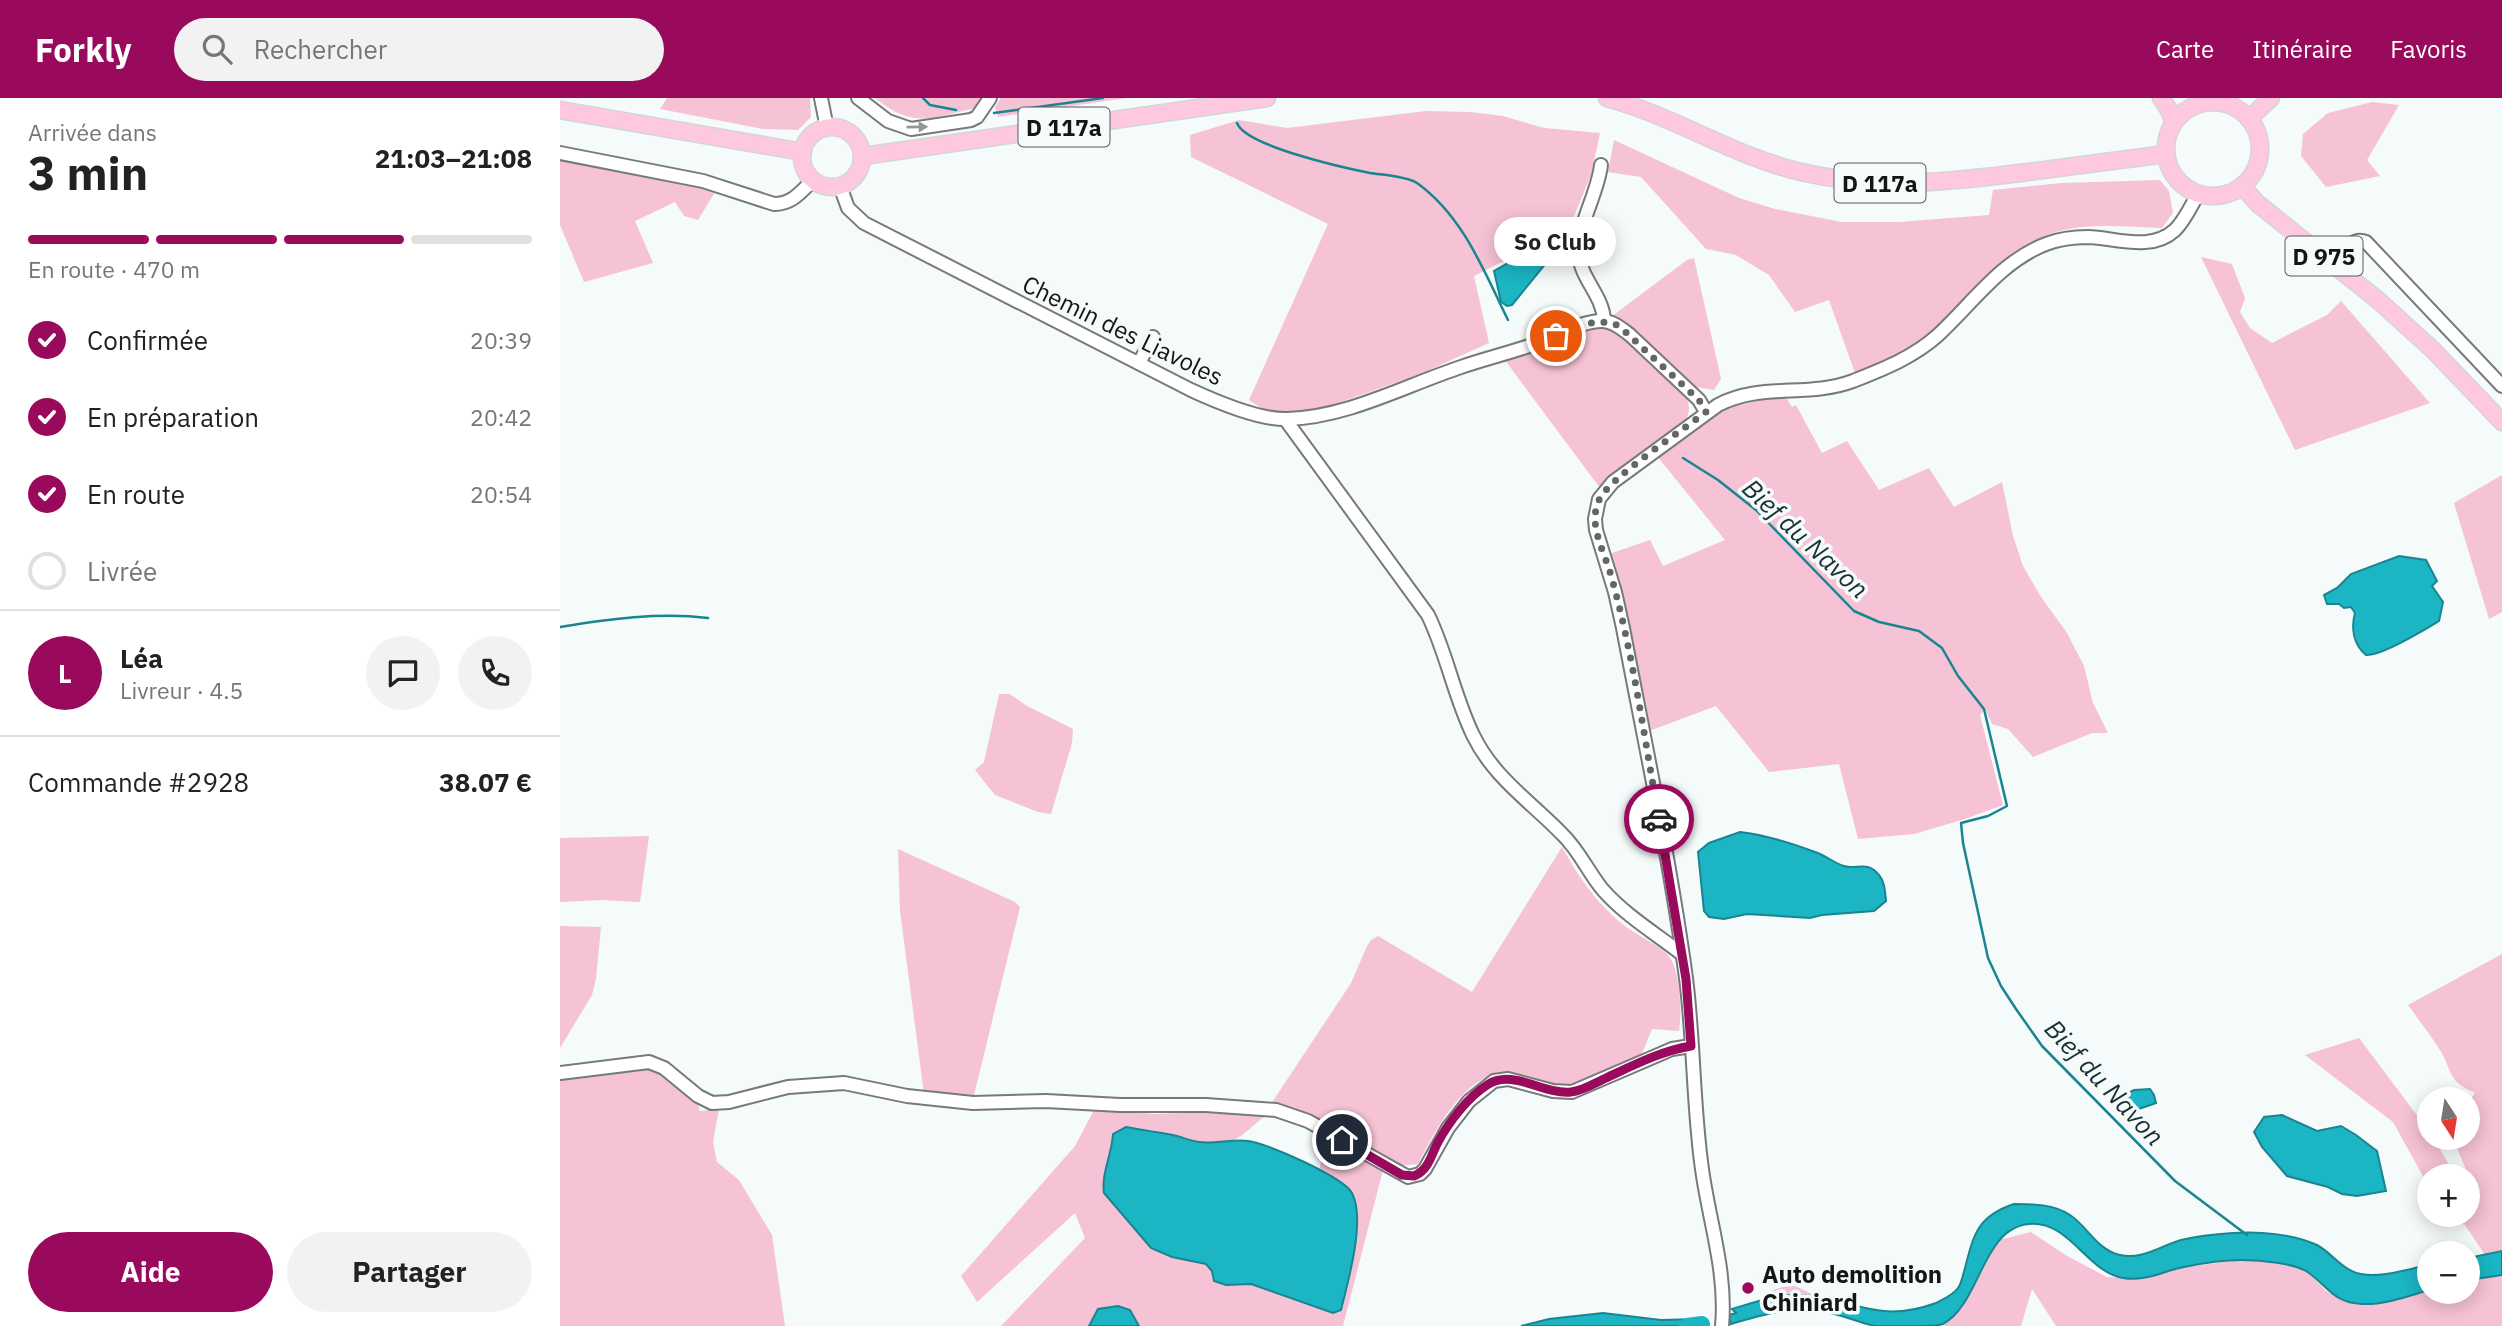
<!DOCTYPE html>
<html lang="fr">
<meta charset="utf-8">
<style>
:root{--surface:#fff;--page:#f2f2f2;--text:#222;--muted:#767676;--line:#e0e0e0;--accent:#990a5c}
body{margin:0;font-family:"IBM Plex Sans",sans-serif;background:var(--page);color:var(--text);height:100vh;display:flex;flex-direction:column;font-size:26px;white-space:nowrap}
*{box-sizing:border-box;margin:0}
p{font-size:23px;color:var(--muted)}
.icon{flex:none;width:38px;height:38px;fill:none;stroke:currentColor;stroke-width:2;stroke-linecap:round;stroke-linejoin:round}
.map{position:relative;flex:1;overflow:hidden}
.sheet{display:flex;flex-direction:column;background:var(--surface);width:560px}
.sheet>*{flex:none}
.needle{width:46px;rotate:168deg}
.tools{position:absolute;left:1857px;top:989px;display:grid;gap:14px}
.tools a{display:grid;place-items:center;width:63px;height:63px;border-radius:50%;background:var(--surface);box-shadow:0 4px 18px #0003;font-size:35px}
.pin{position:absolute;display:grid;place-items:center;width:60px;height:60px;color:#fff;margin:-30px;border:4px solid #fff;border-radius:50%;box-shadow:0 2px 7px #0007}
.courier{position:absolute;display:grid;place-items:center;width:70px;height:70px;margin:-35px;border:5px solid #990a5c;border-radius:50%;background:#fff;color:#222;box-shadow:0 2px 9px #0007}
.bubble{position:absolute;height:49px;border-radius:24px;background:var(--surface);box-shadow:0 4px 18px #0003;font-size:23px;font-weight:700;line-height:49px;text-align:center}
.headline em{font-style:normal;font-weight:700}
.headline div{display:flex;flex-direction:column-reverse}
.headline{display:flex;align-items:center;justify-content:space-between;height:119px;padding:0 28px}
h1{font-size:46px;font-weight:700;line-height:52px}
.bar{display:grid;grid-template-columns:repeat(4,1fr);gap:10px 7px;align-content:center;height:84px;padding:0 28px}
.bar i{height:9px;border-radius:5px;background:var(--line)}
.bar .current{background:var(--accent)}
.bar p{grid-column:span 4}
.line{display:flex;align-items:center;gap:18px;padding:0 28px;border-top:2px solid var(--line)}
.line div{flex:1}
.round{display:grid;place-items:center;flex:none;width:74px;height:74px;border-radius:37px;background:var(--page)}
ol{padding:0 28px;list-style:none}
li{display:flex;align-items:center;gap:21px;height:77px}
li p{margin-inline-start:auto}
li .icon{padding:7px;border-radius:50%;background:var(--accent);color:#fff;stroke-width:4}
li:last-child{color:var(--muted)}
li i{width:38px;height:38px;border:4px solid var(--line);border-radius:50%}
.button{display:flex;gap:14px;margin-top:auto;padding:14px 28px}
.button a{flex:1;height:80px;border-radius:42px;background:var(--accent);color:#fff;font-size:28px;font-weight:700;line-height:80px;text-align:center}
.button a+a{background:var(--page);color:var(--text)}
header{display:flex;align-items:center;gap:42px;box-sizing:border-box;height:98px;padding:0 35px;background:var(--accent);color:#fff}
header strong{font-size:33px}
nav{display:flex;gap:38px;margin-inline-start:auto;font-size:24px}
.search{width:490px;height:63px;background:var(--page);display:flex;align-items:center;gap:18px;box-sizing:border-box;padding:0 24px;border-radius:38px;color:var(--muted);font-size:26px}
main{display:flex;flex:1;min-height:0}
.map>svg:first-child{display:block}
.green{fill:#f6c2d6}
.water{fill:#1bb5c4;stroke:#198590;stroke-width:2}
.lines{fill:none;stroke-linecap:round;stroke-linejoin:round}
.stream{stroke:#198590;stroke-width:2.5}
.river{stroke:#1bb5c4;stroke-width:16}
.minor-casing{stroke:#767a7a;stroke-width:16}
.major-casing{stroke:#d5d5d5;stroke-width:19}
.minor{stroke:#fff;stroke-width:12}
.major{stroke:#fec9df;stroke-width:16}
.oneway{fill:#959696}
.done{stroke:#636666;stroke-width:7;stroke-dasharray:0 12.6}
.route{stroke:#990a5c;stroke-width:9}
.poi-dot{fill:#990a5c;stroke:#f5fafa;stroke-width:2.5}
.labels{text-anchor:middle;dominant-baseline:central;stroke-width:7;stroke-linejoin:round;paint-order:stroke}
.shield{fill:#f5fafa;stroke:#585a5a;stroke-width:2}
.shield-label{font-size:23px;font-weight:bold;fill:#141616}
.street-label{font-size:24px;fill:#141616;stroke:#f5fafa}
.poi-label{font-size:24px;font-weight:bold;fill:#141616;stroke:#f5fafa;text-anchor:start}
.water-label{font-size:26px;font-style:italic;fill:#193033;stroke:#f5fafa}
</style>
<header>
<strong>Forkly</strong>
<div class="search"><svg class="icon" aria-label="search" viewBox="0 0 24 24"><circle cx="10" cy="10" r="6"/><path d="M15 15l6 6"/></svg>Rechercher</div>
<nav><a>Carte</a><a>Itinéraire</a><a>Favoris</a></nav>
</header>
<main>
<section class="sheet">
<div class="headline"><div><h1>3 min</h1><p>Arrivée dans</p></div><em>21:03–21:08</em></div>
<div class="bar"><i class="current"></i><i class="current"></i><i class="current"></i><i></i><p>En route · 470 m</p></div>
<ol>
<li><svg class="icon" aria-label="check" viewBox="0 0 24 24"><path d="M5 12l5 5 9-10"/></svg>Confirmée<p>20:39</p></li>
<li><svg class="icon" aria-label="check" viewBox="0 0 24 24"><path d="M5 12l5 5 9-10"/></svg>En préparation<p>20:42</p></li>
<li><svg class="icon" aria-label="check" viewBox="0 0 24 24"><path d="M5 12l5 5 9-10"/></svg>En route<p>20:54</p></li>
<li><i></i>Livrée</li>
</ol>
<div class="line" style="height:126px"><b class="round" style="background:var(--accent);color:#fff">L</b><div><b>Léa</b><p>Livreur · 4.5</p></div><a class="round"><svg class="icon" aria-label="chat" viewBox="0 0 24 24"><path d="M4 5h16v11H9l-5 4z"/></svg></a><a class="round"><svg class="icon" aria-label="phone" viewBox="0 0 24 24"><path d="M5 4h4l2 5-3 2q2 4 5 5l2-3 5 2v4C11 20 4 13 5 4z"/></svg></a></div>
<div class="line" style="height:91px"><div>Commande #2928</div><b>38.07 €</b></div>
<div class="button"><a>Aide</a><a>Partager</a></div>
</section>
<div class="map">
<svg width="1942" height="1228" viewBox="0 0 1942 1228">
<rect width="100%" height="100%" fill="#f5fafa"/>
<g class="green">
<polygon points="107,0 250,0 251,19 238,32 203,31 100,11"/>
<path d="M315 0H423L417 10C372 19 354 32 315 0Z"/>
<polygon points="441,0 566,0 438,19 435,9"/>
<polygon points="1812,4 1839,7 1807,62 1820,78 1766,89 1741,58 1743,36 1768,15"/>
<polygon points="866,13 910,14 943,18 984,30 1040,35 1031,77 1009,130 914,178 929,245 860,276 764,310 734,317 709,315 689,302 768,126 631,59 630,37 679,22 727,30"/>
<path d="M1054 42 1179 100 1215 111 1282 124H1339L1429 117 1433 92 1502 85 1600 82 1609 93 1613 115 1602 130C1565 129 1525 124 1490 136 1442 153 1412 200 1375 233 1352 254 1323 263 1295 275L1269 202 1235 214 1209 177 1176 157 1146 151 1081 79 1048 74Z"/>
<polygon points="0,59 154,91 155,94 138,122 124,118 115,104 75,123 93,165 24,184 0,127"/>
<polygon points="1641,159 1672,166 1685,200 1680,214 1690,230 1712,245 1767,217 1781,203 1870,305 1735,352"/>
<polygon points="1134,160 1161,281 1154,292 1136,289 1128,300 1129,313 1126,322 1040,390 944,261 1036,230 1127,162"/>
<polygon points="1224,296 1232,309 1236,307 1262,355 1287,343 1319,392 1369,370 1394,409 1442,384 1453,438 1463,468 1481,499 1507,535 1524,568 1533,605 1548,635 1532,635 1473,659 1448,631 1432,626 1425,611 1420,617 1443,707 1405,721 1354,736 1298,741 1279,666 1209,674 1156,608 1089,633 1067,514 1049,456 1090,442 1103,468 1165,442 1097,358 1166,308 1184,302"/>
<polygon points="1942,377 1942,514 1929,521 1894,405"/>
<polygon points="439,596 450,596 467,608 513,631 512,645 491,716 478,714 435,697 415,672 424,664"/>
<polygon points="89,738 80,804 43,802 0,804 0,740"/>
<path d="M1002 749C1017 776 1031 797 1053 818 1068 833 1090 842 1106 855 1121 868 1122 915 1119 933L1092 931 1080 960C1059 969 1026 989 1004 989 984 989 965 980 945 977 906 972 873 1037 858 1066L839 1068 711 1006 791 885 807 848 811 842 818 838 912 894Z"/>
<polygon points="338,751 455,804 460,809 413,1001 364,996 340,813"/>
<polygon points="0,828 41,829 36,881 32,897 0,950"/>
<path d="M1942 856V1153L1925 1157 1905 1127 1885 1117 1908 1116V1086L1911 1084 1893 1040H1908V1005L1915 995C1884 981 1894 972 1878 949 1869 935 1858 921 1848 907Z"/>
<polygon points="1799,940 1868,1032 1869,1040 1873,1040 1896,1078 1869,1078 1869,1089 1833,1024 1745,957"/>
<polygon points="93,971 138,1007 140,1013 159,1011 153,1044 157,1064 179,1082 212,1137 225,1228 0,1228 0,982"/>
<path d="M534 1012 597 1016 680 1012 704 1019C694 1026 684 1038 673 1042 634 1059 589 1015 553 1036 553 1049 541 1085 544 1093 545 1098 550 1102 554 1106L646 1166 652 1173 654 1183 666 1187 691 1186 772 1215 781 1211 793 1156 797 1124 773 1079 759 1072 766 1041 823 1072 783 1228H579L570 1212 529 1226V1228H441L525 1140 515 1115 417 1204 401 1178 515 1048Z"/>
<polygon points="1471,1134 1507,1158 1547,1179 1584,1181 1624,1169 1682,1162 1719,1165 1748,1174 1766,1193 1780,1200 1826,1204 1869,1192 1869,1194 1908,1194 1908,1182 1942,1177 1942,1228 1496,1228 1472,1191 1461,1228 1385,1228 1384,1226 1402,1210 1439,1142"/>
<polygon points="1231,1186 1263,1201 1235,1197 1206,1201 1205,1195"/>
</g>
<g class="water">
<polygon points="985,144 991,159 952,207 947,208 941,204 934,173"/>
<path d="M1839 458 1866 462 1877 483 1872 488 1883 504 1879 523C1864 532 1822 558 1806 557 1793 546 1791 530 1795 515L1791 509 1784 510 1779 506H1767L1764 497 1777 490 1791 476Z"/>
<path d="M1180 734C1206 737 1231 745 1255 754 1265 757 1274 765 1284 768 1297 772 1307 762 1319 777 1325 784 1325 794 1326 803L1314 813 1262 817 1250 820 1187 816 1164 821 1149 819 1144 813 1138 754 1149 745Z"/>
<polygon points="1590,991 1594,997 1596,1005 1576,1012 1569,1011 1565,1001 1566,996 1574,992"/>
<polygon points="1722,1017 1757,1033 1781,1028 1796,1037 1817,1053 1826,1093 1797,1098 1782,1096 1768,1089 1727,1078 1702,1049 1694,1034 1704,1019"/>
<path d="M566 1029C581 1032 598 1034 613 1037 622 1039 630 1043 639 1044 656 1046 671 1041 688 1043 707 1045 783 1079 792 1095 806 1122 788 1183 781 1212L773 1215 691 1186 666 1187 654 1183 652 1173 646 1166 612 1159 591 1150 544 1095C541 1076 552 1056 553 1036Z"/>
<path d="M1454 1106C1473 1106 1494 1106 1510 1117 1528 1129 1537 1152 1560 1157 1582 1162 1600 1148 1621 1142 1637 1138 1657 1136 1673 1135 1699 1133 1733 1136 1757 1147 1772 1155 1783 1173 1801 1176 1823 1180 1847 1171 1869 1167V1192C1848 1198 1825 1207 1802 1206 1774 1205 1768 1189 1749 1175 1736 1165 1699 1162 1682 1162 1664 1162 1643 1165 1624 1169 1603 1173 1585 1184 1563 1180 1527 1174 1509 1122 1469 1126 1422 1130 1421 1205 1383 1226 1377 1228 1369 1228 1362 1228 1347 1228 1329 1228 1315 1228 1294 1223 1275 1214 1254 1212 1225 1210 1198 1218 1171 1226L1169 1217 1176 1215 1172 1211C1192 1205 1213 1197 1235 1197 1291 1197 1313 1228 1376 1205 1384 1201 1393 1197 1398 1190 1402 1185 1403 1176 1405 1170 1414 1135 1418 1118 1454 1106Z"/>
<polygon points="1942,1153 1942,1177 1908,1182 1908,1160"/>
<polygon points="558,1208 570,1212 579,1228 529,1228 538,1211"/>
<polygon points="1043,1215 1101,1222 1139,1221 1141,1228 961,1228 989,1221"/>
</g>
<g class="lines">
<g class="stream">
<polyline points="363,0 370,7 396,12"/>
<polyline points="434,15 543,0"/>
<path d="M677 25C685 48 785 70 810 75 823 77 846 78 857 85 903 118 924 173 948 222"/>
<polyline points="1123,360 1158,382 1196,412 1294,513 1319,524 1359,533 1382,550 1398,578 1424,611 1447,708 1428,718 1401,725 1403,745 1428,860 1441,888 1456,911 1482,948 1615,1083 1687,1137"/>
<path d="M0 529C49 521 99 514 148 520"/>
</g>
<polyline class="river" points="1127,1228 1142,1226"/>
<defs>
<g id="minor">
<polyline points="261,0 267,30"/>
<polyline points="298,0 328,23 351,31 411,22 417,19 430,0"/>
<path d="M0 55 143 83 214 106C232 106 241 94 253 82"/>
<path d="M1041 67C1038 96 1016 129 1019 157 1021 181 1043 198 1044 222"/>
<path d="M280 88 288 110 304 125 631 292C657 304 699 322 727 321 788 319 844 288 901 269 924 261 949 255 972 247 992 240 1023 222 1043 223 1053 223 1062 231 1070 237L1139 302 1146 314"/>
<path d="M1774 167C1783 156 1791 138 1806 144L1942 288"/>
<polyline points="579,265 593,239"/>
<path d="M725 321 868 517C887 556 894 598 913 637 933 679 971 704 1002 736 1019 752 1028 774 1043 792 1065 817 1096 836 1122 856"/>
<polyline points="0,975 89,964 104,970 138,998 152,1005 169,1004 228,989 284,985 347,998 413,1005 486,1003 560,1007 646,1007 716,1012 748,1023 848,1079 860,1076 865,1071 888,1030 909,1003 934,983 948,981 993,993 1012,994 1112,951 1131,948"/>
<path d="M1162 1228C1167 1174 1149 1123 1142 1071 1133 1008 1134 943 1126 880 1110 762 1085 646 1063 530L1055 494 1036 432 1035 421 1039 401 1053 384 1158 307C1202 284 1248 300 1293 283 1323 271 1352 260 1377 238 1411 207 1441 163 1486 146 1499 141 1514 139 1528 139 1557 140 1591 154 1615 132 1625 122 1631 108 1638 96"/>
</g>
<g id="major">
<path d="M1047 0C1114 18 1173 58 1241 74 1319 92 1390 84 1468 74 1514 68 1560 62 1606 56"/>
<polyline points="1601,0 1609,12 1614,25"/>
<circle cx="1653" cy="51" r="47"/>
<polyline points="0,12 243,54"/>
<polyline points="1689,21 1711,0"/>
<circle cx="272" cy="59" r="30"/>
<polyline points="303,58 707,0"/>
<polyline points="1682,88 1697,105 1819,203 1873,252 1942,324"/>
</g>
</defs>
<use href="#minor" class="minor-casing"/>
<use href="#major" class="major-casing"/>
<use href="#minor" class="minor"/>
<use href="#major" class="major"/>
</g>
<defs><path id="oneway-solid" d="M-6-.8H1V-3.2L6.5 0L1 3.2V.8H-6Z" transform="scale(1.75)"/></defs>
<use class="oneway" href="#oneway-solid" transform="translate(357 29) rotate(-1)"/>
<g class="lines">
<path class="done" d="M996 238C1018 229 1036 218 1059 228L1139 302 1146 314C1124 331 1048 381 1039 402 1028 426 1043 451 1050 474 1073 554 1084 639 1099 721"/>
<path class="route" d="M782 1042 842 1077 854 1078C869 1072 871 1057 878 1044 889 1024 908 999 927 987 953 970 983 997 1011 994 1023 993 1035 985 1046 980 1074 967 1101 953 1131 948L1126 881 1099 721"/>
</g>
<circle class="poi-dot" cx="1188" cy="1190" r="7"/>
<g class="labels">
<g class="shield">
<rect x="458.5" y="9.5" width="91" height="39" rx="5"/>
<rect x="1274.5" y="65.5" width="91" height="39" rx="5"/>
<rect x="1725.5" y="138.5" width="77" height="39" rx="5"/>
</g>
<g class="shield-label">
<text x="504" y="29">D 117a</text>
<text x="1320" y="85">D 117a</text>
<text x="1764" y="158">D 975</text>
</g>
<g class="street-label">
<text transform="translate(563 232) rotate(26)">Chemin des Liavoles</text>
</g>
<g class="poi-label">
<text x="1202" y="1176">Auto demolition<tspan x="1202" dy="28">Chiniard</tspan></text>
</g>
<g class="water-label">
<text transform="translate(1246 440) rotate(43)">Bief du Navon</text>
<text transform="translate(1545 984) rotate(47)">Bief du Navon</text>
</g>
</g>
</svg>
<div class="tools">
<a><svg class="needle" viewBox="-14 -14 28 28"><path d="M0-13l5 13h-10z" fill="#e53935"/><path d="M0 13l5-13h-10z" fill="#767676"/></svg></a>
<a>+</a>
<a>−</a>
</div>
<div class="pin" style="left:996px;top:238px;background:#ea580c"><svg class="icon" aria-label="bag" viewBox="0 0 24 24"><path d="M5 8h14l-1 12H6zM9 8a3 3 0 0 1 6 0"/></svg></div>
<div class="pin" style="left:782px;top:1042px;background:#1f2937"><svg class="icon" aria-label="home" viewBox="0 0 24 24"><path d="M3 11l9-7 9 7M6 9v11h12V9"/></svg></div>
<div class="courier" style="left:1099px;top:721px"><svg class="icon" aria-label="car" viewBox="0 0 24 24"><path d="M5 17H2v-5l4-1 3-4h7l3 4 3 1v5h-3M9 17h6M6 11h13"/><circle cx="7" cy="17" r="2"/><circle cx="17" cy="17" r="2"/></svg></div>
<div class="bubble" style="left:934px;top:119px;width:122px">So Club</div>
</div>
</main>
